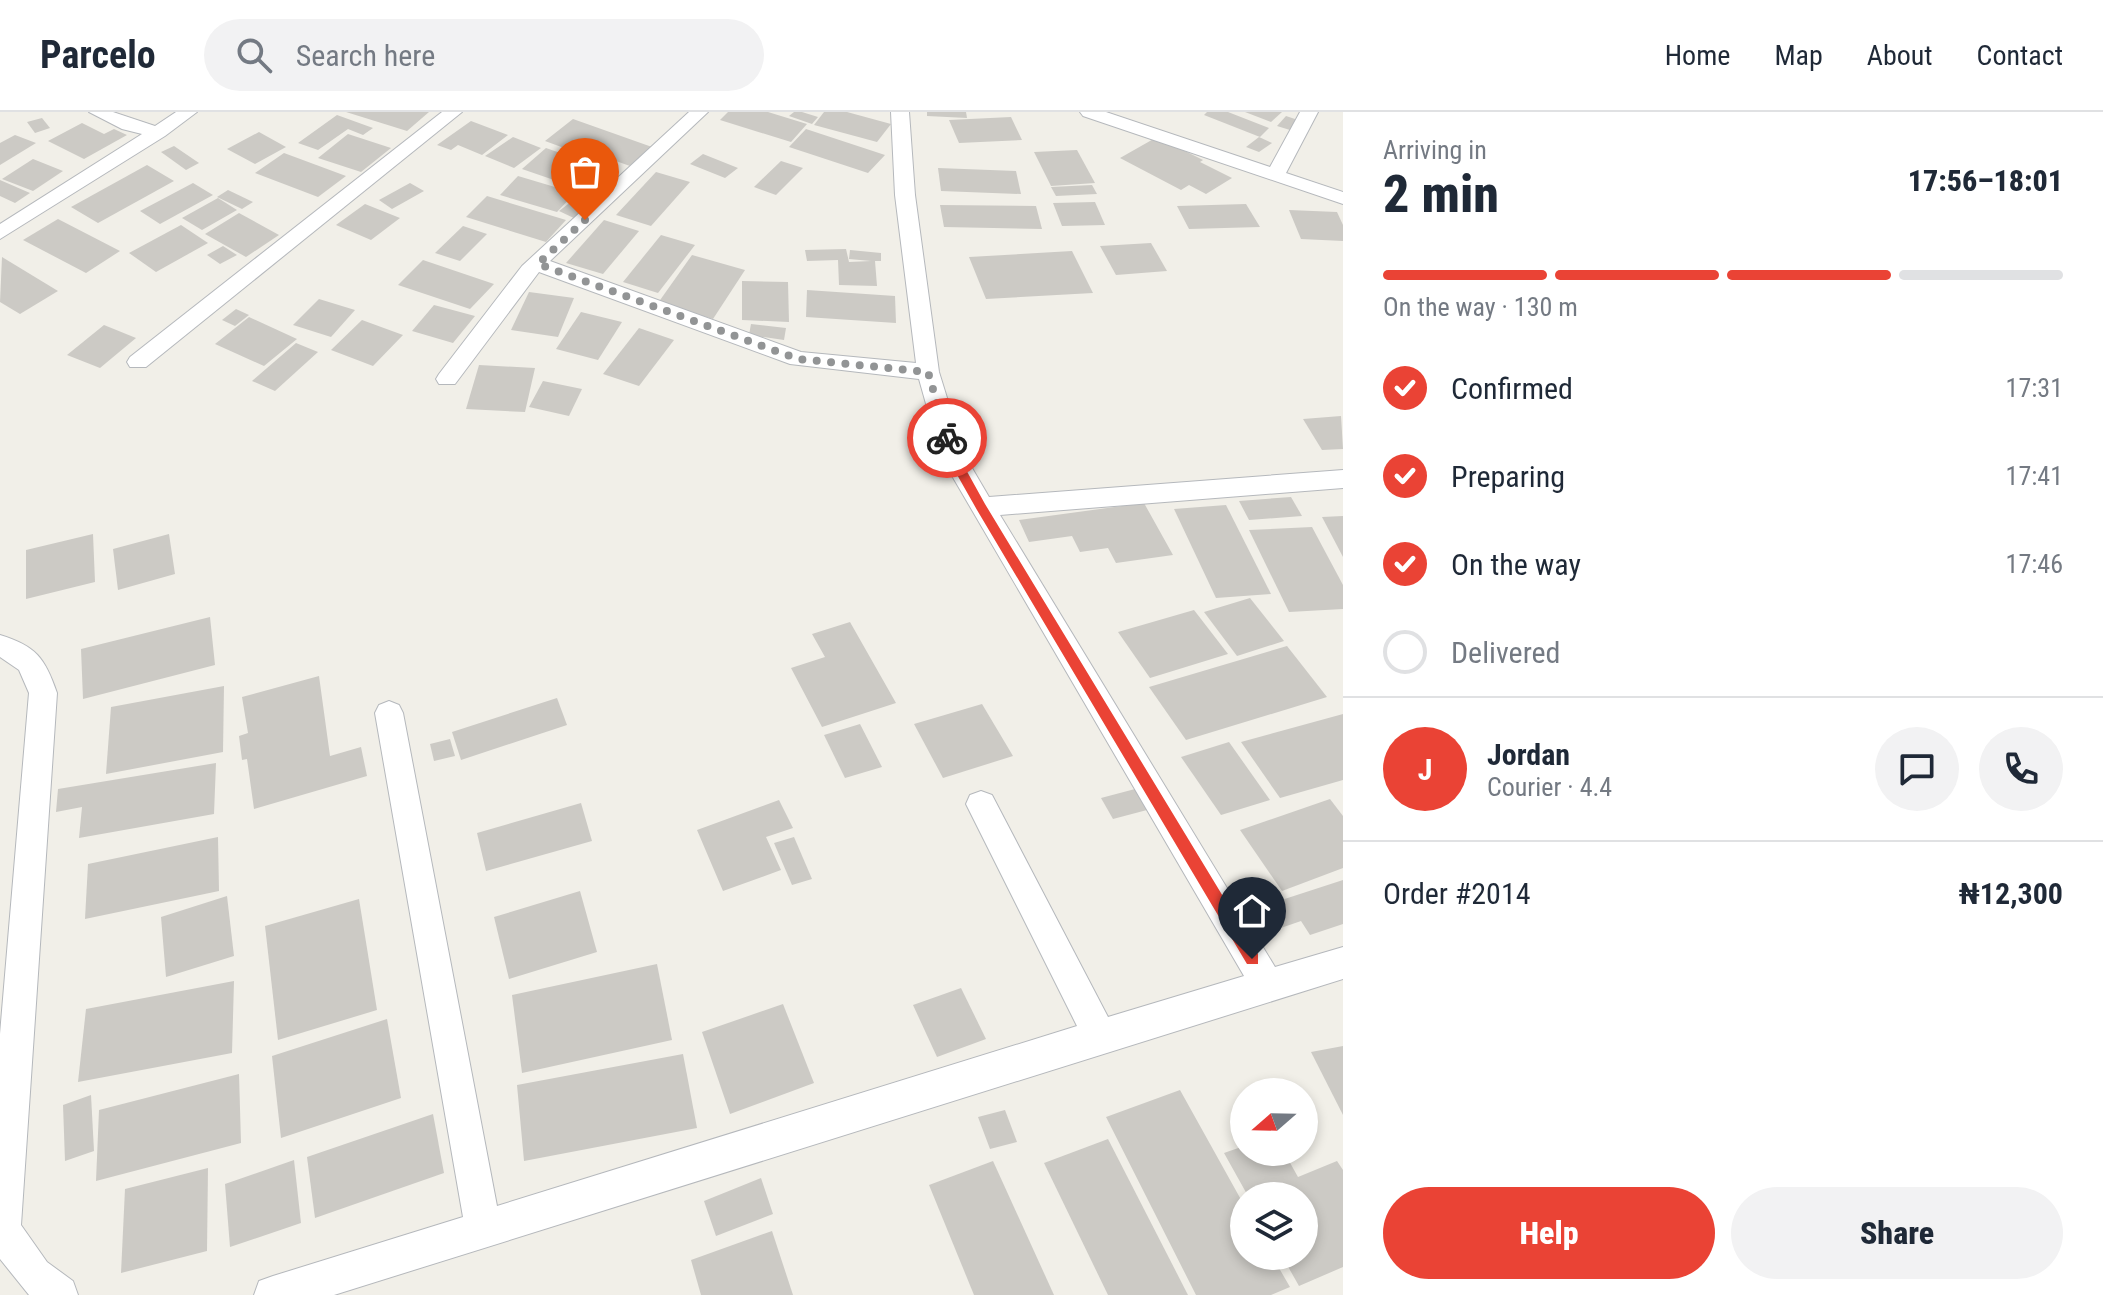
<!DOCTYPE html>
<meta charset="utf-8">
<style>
:root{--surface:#fff;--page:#f2f2f3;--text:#1f2937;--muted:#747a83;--line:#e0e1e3;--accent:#ea4335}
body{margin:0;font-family:"Roboto Condensed",sans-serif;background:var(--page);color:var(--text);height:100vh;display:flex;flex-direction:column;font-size:30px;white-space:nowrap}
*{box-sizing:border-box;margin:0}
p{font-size:26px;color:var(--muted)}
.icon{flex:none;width:44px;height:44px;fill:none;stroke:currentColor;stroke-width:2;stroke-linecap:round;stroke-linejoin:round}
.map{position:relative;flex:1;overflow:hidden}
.side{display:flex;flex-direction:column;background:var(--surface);width:760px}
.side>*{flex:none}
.needle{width:52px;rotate:250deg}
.tools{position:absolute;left:1230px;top:966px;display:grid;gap:16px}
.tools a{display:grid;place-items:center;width:88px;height:88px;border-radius:50%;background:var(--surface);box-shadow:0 4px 12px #0003;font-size:40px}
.pin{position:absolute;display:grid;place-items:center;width:68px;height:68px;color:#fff;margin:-82px -34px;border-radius:50% 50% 50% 0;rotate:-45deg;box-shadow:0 0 8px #0007}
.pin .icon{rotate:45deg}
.courier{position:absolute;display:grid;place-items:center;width:80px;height:80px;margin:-40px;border:6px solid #ea4335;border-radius:50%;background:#fff;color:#222;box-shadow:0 2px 10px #0007}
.headline em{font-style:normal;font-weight:800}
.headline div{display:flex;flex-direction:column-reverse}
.headline{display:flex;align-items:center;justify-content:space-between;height:136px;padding:0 40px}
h1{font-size:52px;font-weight:800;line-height:60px}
.bar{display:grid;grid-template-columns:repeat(4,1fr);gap:12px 8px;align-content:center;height:96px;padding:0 40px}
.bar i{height:10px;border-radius:6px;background:var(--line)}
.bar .active{background:var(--accent)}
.bar p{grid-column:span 4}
.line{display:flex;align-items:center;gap:20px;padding:0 40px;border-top:2px solid var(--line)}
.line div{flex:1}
.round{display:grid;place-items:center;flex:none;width:84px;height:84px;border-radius:42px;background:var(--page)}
ol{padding:0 40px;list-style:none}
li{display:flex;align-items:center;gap:24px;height:88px}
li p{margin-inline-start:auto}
li .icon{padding:8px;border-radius:50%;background:var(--accent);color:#fff;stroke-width:4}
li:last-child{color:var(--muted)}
li i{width:44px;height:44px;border:4px solid var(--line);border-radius:50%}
.primary-button{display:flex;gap:16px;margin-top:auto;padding:16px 40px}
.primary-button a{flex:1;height:92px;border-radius:48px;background:var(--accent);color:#fff;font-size:32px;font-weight:800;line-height:92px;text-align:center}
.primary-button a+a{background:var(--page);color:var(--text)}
header{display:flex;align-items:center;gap:48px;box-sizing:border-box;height:112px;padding:0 40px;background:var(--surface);border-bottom:2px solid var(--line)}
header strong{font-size:38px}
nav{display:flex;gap:44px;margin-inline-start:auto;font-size:28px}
.search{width:560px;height:72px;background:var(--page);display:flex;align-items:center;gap:20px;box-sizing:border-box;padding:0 28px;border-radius:44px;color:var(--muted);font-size:30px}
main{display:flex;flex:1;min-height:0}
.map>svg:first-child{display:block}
.building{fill:#cccac5}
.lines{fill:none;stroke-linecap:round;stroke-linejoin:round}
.minor-casing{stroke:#b5b8bc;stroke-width:2}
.minor{fill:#fff;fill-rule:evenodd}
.route{fill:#ea4335}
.done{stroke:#929495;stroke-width:8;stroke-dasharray:0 14.4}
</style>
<header>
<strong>Parcelo</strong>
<div class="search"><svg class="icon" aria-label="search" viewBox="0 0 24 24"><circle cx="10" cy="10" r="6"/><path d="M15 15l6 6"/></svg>Search here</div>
<nav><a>Home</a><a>Map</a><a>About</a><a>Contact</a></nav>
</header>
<main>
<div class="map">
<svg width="1343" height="1183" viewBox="0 0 1343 1183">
<rect width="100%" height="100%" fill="#f1efe8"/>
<g class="building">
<polygon points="346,0 429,0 407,19"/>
<polygon points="728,0 768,0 807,12 791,30 720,8"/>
<polygon points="794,0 802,0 818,5 812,12 789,4"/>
<polygon points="824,0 847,0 891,12 877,30 814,13"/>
<polygon points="927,0 966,0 967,6 927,4"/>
<polygon points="1207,0 1228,0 1269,16 1260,25 1204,3"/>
<polygon points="1245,0 1282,0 1271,10"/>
<polygon points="337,3 373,16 363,23 348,17 318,38 298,31"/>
<polygon points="1286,4 1298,8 1290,18 1277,14"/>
<polygon points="1011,5 1022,28 959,31 949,8"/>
<polygon points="42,6 50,16 35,21 27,10"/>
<polygon points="573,7 652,35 630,54 613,48 608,52 545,29"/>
<polygon points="471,9 508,23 482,43 458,33 451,38 437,33"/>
<polygon points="82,11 104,22 114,17 127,23 84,47 48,29"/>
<polygon points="806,17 885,43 868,61 789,35"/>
<polygon points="259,20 286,35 255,52 227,37"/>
<polygon points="348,22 391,36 361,60 318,46"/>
<polygon points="15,23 36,31 0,53 0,31"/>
<polygon points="513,25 541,36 514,56 485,44"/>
<polygon points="1157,25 1203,48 1200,50 1232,66 1206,82 1189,73 1181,78 1120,46"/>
<polygon points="1259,25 1272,31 1259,40 1246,35"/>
<polygon points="174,34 199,51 186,58 161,40"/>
<polygon points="546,36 606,57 583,78 522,57"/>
<polygon points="1077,38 1095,71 1051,74 1034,40"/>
<polygon points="284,41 346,64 318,85 255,61"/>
<polygon points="703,42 738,56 725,66 690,52"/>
<polygon points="33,47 63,59 33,79 2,67"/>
<polygon points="781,49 803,56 776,83 754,75"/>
<polygon points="147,53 174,69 98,111 71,95"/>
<polygon points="938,56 1016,59 1021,82 941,79"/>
<polygon points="656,60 690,70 651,114 616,103"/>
<polygon points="518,64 575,81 557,100 500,83"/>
<polygon points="0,68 30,81 15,91 0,84"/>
<polygon points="193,71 213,83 160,112 140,99"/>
<polygon points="410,71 424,79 392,97 379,88"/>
<polygon points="1092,73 1097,82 1056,84 1051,75"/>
<polygon points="228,78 253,90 242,97 217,85"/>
<polygon points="487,84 566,108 546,130 466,105"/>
<polygon points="218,86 237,98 202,118 182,106"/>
<polygon points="576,86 596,94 578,108 559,99"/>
<polygon points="1095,90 1105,113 1062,114 1053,91"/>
<polygon points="365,92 400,106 371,128 336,113"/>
<polygon points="1246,92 1260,115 1189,117 1177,94"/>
<polygon points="940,93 1036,94 1042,117 944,115"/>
<polygon points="1289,98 1337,100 1343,113 1343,129 1301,127"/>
<polygon points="239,101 279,123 246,145 205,122"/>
<polygon points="58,107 120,139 86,161 23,128"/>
<polygon points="604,108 639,119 603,162 566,151"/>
<polygon points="181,113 208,131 156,160 129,141"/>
<polygon points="463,114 487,122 460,149 435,141"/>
<polygon points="661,123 695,133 658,181 623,170"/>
<polygon points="1151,131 1167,159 1116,163 1100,134"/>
<polygon points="223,134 237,143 220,152 207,143"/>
<polygon points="846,137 849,150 871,149 849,147 850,138 881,141 881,149 875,149 877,174 839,173 838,148 807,149 805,138"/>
<polygon points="1072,139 1093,181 986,187 969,145"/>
<polygon points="692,143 745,158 713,207 658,191"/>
<polygon points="2,145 58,179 20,202 0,190"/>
<polygon points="423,148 494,172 470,197 398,173"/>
<polygon points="742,169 788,170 789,210 742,208"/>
<polygon points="807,178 895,184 896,211 806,205"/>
<polygon points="529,180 574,186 558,225 511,218"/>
<polygon points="319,187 355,198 331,225 293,213"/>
<polygon points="434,193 475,204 453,231 412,219"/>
<polygon points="236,197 249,203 235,214 222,208"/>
<polygon points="581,200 622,210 598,248 556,237"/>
<polygon points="249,205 297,227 264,254 215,232"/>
<polygon points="362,208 403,223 373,254 331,238"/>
<polygon points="751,212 786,216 784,228 749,223"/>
<polygon points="104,213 136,226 100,256 67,243"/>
<polygon points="639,216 674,228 639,274 603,262"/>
<polygon points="296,231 318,240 275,279 252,269"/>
<polygon points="479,253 535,256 525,300 466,297"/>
<polygon points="543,269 582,277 569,304 529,295"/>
<polygon points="1341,304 1343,337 1322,338 1303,307"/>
<polygon points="1291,385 1302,404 1249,408 1239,389"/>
<polygon points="1144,391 1173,443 1116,451 1108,436 1080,440 1072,424 1029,430 1019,408"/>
<polygon points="1226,393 1271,482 1216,486 1174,397"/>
<polygon points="1343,404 1343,445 1322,405"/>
<polygon points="1312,415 1343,473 1343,497 1289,500 1249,418"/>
<polygon points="93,422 95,470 26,487 26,438"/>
<polygon points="169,422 175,462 118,478 113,437"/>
<polygon points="1250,486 1284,529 1237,544 1204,500"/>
<polygon points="1194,498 1228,542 1150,566 1118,520"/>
<polygon points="210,505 215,553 83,587 81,537"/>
<polygon points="850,510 896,591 822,615 791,556 825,545 812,522"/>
<polygon points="1287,534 1327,585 1186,628 1149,575"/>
<polygon points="319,564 330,644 361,635 367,664 254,697 247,647 242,648 239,624 248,621 242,585"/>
<polygon points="224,574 223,640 106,662 111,595"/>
<polygon points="557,586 567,613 461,648 452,620"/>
<polygon points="982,592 1013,644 943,666 914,612"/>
<polygon points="1343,602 1343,668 1280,686 1241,630"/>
<polygon points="860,612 882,655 845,666 824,623"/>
<polygon points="450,627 455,644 434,649 430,632"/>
<polygon points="1229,630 1270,688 1221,703 1181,645"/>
<polygon points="216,651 214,702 79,726 82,695 56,700 58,677"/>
<polygon points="1135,677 1147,698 1113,707 1101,686"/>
<polygon points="1330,687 1343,704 1343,756 1282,779 1240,718"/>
<polygon points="779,688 793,716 766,725 781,758 723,779 697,718"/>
<polygon points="581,691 592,729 486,759 477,721"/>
<polygon points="218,725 219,779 85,807 88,752"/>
<polygon points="794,725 812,767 792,773 774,731"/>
<polygon points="1343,768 1343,812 1310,823 1301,809 1275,818 1260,795"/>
<polygon points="580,779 597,840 509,867 494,805"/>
<polygon points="227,784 234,844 166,865 161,805"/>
<polygon points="359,787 377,898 278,928 265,814"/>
<polygon points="657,852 672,928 522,961 512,883"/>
<polygon points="234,869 232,941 78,970 86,897"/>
<polygon points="961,876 986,927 937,945 913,893"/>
<polygon points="783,892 814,971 730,1002 702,920"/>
<polygon points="387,907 401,986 281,1026 272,944"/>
<polygon points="1343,934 1343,1003 1311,940"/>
<polygon points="683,942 697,1016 524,1049 517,973"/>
<polygon points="239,962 241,1031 96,1069 99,998"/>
<polygon points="1180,978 1244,1093 1244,1144 1272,1144 1290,1175 1271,1183 1196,1183 1106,1005"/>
<polygon points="91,983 94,1039 65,1049 63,993"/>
<polygon points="1005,998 1017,1030 990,1037 978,1005"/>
<polygon points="433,1002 444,1061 315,1106 307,1045"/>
<polygon points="1108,1027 1188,1183 1108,1183 1044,1051"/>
<polygon points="1244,1034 1244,1040 1284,1040 1298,1065 1337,1049 1343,1058 1343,1155 1299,1174 1282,1144 1304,1144 1304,1084 1248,1084 1224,1041"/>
<polygon points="294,1048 301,1111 230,1135 225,1072"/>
<polygon points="993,1049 1054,1183 974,1183 929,1073"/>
<polygon points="208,1056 207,1139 121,1161 125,1077"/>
<polygon points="761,1066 773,1102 716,1124 704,1089"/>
<polygon points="772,1119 793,1183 701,1183 691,1148"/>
</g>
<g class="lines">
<defs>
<g id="minor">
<polygon points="89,0 113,0 155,14 176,0 197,0 165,24 0,127 0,112 142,22 122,17"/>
<polygon points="442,0 462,0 146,255 130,255 127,250 130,245"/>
<polygon points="689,0 708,0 550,149 801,240 916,251 895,83 891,0 909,0 915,83 939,260 965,344 989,385 1343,358 1343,376 1000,403 1275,855 1343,835 1343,867 334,1183 254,1183 259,1169 273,1164 463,1105 375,601 379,593 389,589 399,593 403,601 497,1094 1077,914 966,692 970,683 981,679 992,683 1108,905 1244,864 941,345 919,267 790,252 539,160 455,272 439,272 436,267 439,262 522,154"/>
<polygon points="1080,0 1106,0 1270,55 1300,0 1318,0 1286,61 1343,80 1343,92 1083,4"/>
<path d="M0 523C36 534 45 546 57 581L21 1113 47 1150 73 1169 78 1183H29L0 1147V922L29 581 19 558 0 545Z"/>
</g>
</defs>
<use href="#minor" class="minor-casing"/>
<use href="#minor" class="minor"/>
</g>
<polygon class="route" points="944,323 951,323 959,345 985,392 1258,842 1258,852 1247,852 977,398 947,345"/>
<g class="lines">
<polyline class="done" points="585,108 538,152 798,247 928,260 947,326"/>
</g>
</svg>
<div class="tools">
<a><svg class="needle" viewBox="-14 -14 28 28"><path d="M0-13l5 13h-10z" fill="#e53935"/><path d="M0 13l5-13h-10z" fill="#747a83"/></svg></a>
<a><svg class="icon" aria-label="layers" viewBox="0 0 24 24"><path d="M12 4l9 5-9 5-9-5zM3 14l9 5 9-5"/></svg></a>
</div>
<div class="pin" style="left:585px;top:108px;background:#ea580c"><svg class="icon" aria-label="bag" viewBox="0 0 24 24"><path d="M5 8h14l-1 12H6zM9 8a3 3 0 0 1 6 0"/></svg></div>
<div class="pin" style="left:1252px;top:847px;background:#1f2937"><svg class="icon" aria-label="home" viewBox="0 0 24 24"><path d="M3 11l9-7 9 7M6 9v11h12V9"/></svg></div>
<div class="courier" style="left:947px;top:326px"><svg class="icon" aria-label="bike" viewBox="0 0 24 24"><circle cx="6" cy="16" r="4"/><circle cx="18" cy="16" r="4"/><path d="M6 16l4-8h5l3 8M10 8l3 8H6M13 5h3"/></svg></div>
</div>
<section class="side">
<div class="headline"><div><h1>2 min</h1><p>Arriving in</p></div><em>17:56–18:01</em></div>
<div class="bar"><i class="active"></i><i class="active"></i><i class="active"></i><i></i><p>On the way · 130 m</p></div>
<ol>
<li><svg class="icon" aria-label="check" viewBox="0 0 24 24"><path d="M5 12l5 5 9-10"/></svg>Confirmed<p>17:31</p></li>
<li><svg class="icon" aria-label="check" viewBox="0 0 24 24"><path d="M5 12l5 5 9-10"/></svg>Preparing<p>17:41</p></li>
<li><svg class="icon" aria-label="check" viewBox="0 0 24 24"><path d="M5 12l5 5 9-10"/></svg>On the way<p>17:46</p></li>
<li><i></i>Delivered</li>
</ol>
<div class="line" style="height:144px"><b class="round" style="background:var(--accent);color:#fff">J</b><div><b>Jordan</b><p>Courier · 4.4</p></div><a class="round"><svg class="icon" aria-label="chat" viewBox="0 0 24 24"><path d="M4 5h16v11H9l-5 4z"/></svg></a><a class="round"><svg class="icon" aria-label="phone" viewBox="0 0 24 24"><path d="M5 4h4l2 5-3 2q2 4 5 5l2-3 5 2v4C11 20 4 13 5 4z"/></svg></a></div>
<div class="line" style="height:104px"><div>Order #2014</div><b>₦12,300</b></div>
<div class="primary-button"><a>Help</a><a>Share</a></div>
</section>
</main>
